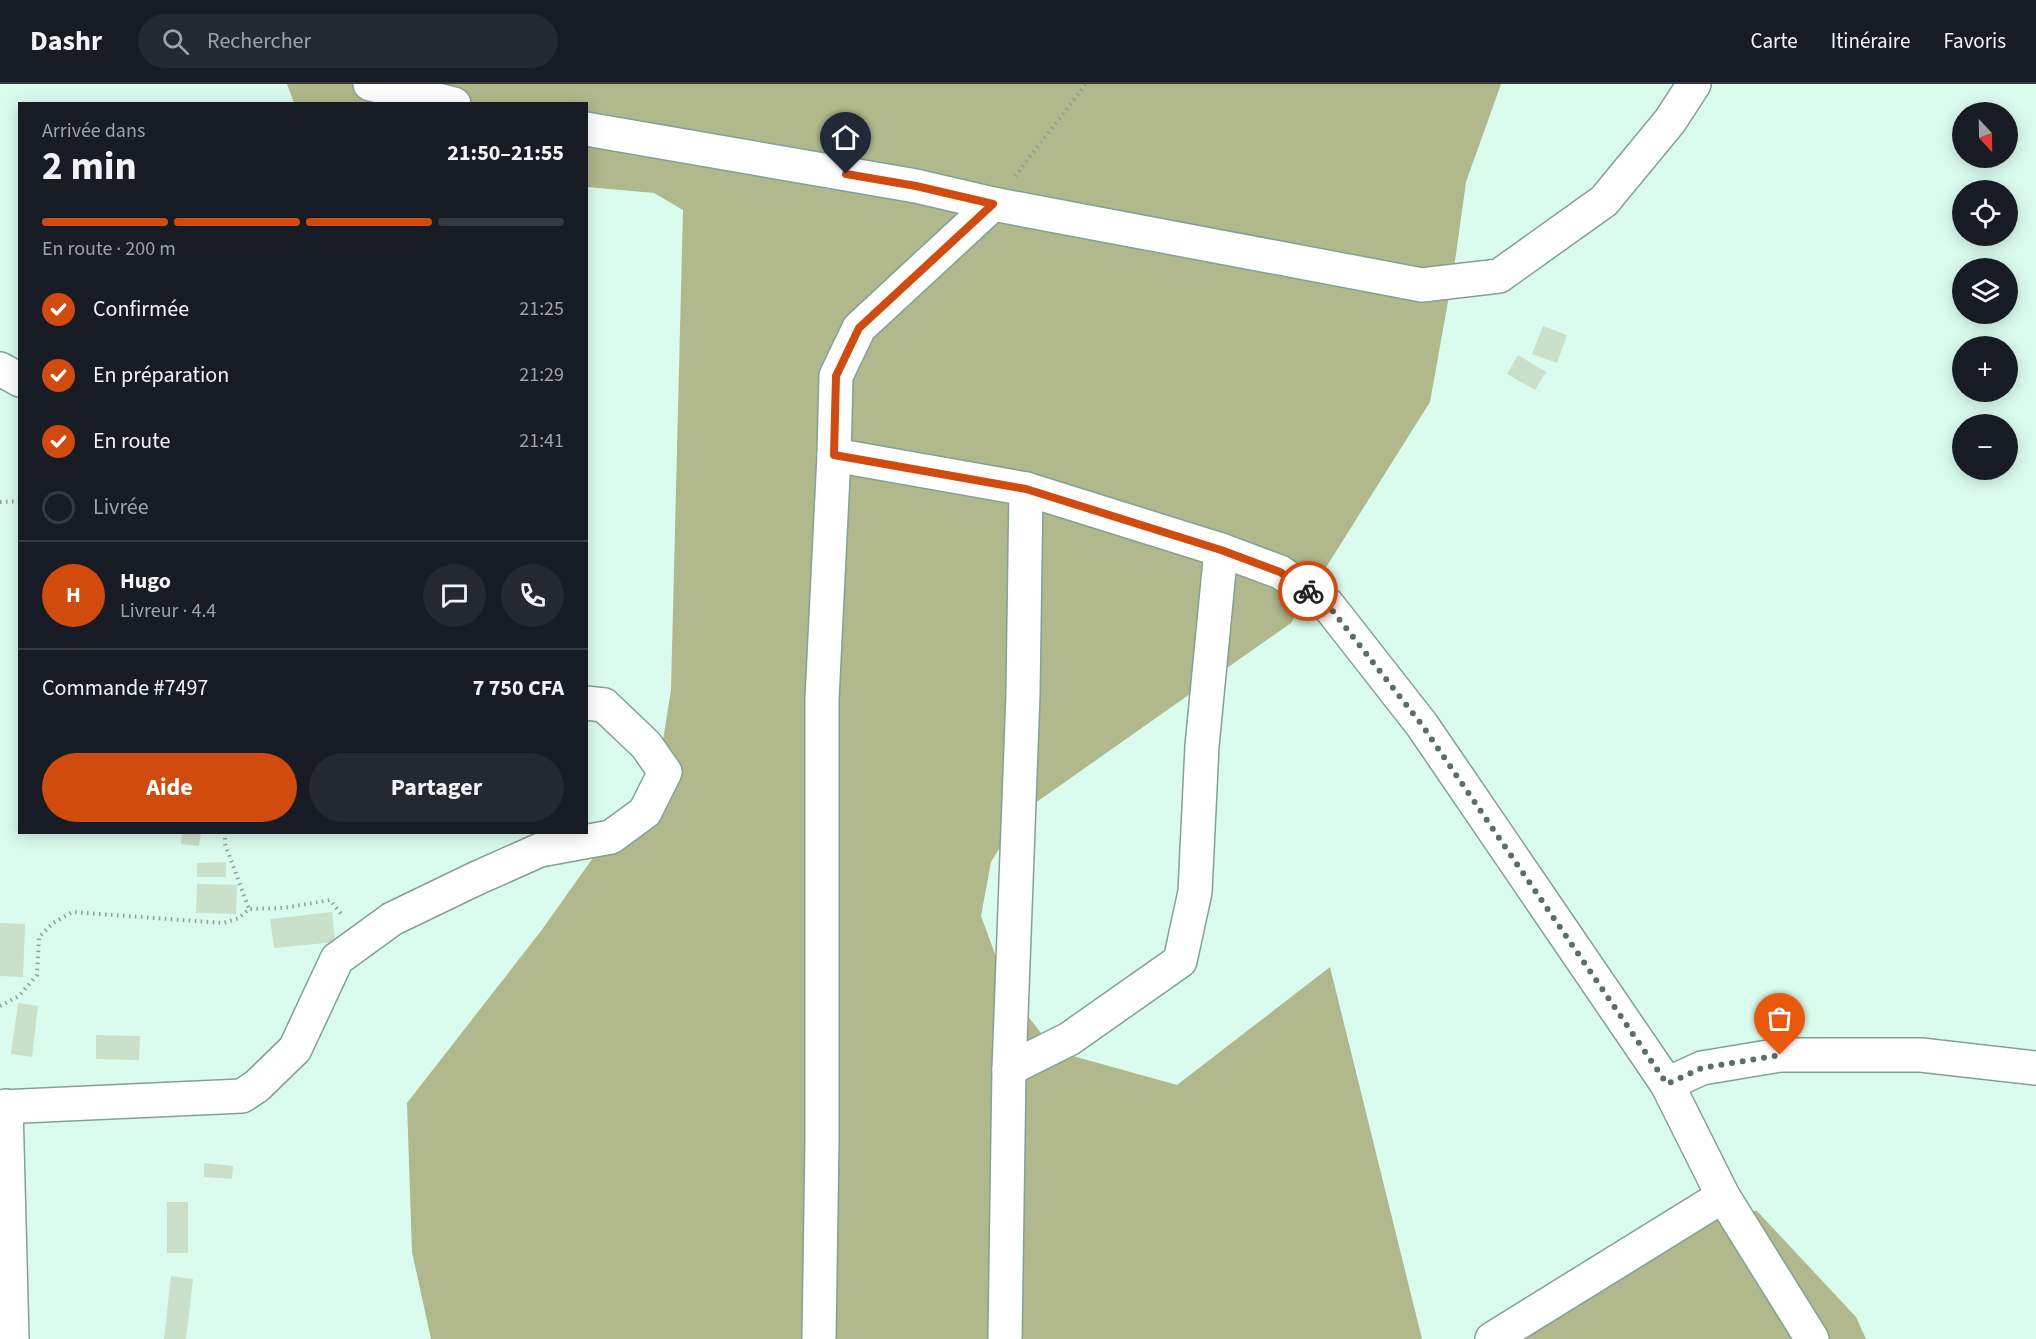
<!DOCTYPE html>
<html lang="fr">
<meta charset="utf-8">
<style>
:root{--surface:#171b24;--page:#242831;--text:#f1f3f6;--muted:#9ea1a6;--line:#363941;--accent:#d14b0f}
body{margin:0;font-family:"Source Sans 3",sans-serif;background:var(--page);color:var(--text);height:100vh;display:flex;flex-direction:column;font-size:22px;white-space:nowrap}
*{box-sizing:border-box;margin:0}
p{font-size:20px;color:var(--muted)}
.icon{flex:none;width:33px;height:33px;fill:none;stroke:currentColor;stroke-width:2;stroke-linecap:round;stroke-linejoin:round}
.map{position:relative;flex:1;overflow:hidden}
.side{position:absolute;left:18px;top:18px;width:570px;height:732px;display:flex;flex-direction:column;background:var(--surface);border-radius:0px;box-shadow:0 3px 15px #0003}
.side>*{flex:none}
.needle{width:39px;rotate:158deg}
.controls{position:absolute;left:1952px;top:18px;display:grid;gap:12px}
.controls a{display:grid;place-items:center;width:66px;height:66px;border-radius:50%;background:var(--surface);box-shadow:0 3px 15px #0003;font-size:30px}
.pin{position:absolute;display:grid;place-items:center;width:51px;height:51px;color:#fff;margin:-62px -26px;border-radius:50% 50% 50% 0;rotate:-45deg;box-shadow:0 0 6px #0007}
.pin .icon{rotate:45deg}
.courier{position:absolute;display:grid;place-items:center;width:60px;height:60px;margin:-30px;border:4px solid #d14b0f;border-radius:50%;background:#fff;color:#222;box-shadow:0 2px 8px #0007}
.overview em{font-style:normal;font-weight:700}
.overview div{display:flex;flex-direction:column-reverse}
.overview{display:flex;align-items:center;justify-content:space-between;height:102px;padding:0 24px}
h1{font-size:39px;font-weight:700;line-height:45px}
.bar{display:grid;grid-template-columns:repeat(4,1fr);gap:9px 6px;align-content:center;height:72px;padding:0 24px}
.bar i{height:8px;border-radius:4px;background:var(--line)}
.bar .on{background:var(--accent)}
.bar p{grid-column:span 4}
.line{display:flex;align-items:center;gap:15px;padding:0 24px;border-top:2px solid var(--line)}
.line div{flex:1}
.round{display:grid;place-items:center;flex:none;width:63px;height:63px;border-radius:32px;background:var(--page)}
ol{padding:0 24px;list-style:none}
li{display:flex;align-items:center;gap:18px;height:66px}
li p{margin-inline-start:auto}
li .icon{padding:6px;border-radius:50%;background:var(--accent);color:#fff;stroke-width:4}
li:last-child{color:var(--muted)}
li i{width:33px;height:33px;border:3px solid var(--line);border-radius:50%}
.action{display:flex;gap:12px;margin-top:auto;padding:12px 24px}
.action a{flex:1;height:69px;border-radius:36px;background:var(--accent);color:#fff;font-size:24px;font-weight:700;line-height:69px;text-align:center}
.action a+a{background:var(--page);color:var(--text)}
header{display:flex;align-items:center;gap:36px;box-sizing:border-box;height:84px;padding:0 30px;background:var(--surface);border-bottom:2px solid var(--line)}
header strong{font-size:28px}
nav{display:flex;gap:33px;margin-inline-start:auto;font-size:21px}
.search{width:420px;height:54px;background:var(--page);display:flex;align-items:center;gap:15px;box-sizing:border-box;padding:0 21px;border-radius:33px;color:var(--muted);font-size:22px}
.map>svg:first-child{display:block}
.forest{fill:#b0b88c}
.building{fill:#cae0c8}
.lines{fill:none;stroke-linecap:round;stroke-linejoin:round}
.minor-casing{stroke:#82a194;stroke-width:36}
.path{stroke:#88a197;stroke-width:4;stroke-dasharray:1.5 4.5;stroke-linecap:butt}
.minor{stroke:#fff;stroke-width:33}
.done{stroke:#5b6e66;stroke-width:6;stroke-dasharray:0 10.8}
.route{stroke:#d14b0f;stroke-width:8}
</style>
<header>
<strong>Dashr</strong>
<div class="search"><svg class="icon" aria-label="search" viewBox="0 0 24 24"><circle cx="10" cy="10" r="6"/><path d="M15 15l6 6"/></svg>Rechercher</div>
<nav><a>Carte</a><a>Itinéraire</a><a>Favoris</a></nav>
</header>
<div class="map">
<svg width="2036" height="1255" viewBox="0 0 2036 1255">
<rect width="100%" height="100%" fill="#dafcee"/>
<g class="forest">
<polygon points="287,0 1501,0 1466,98 1454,184 1430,318 1291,539 1021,729 991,778 981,832 1009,908 1055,967 1177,1001 1330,883 1422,1255 431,1255 412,1168 407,1019 541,847 659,681 671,606 683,126 654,109 587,103 586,20 294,19"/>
<polygon points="1757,1127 1856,1233 1866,1255 1494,1255 1673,1128"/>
</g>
<g class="building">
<polygon points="1543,242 1567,251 1557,279 1532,270"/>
<polygon points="1518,271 1546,288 1535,306 1507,290"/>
<polygon points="182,748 201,748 199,762 181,760"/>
<polygon points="226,778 226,793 197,793 197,779"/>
<polygon points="197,800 237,801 236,830 196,829"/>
<polygon points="332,828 335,858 274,864 270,835"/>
<polygon points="0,839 25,840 23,893 0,892"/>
<polygon points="18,919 38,922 32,973 11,970"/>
<polygon points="96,951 140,952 139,976 96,975"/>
<polygon points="204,1079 233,1082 232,1095 204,1093"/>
<rect x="167" y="1118" width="21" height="51"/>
<polygon points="171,1192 193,1195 186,1255 164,1255"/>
</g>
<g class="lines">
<defs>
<g id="minor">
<polyline points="370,0 454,20"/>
<polyline points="586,45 916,102 993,120 1422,201 1499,192 1604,117 1670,37 1694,0"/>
<polyline points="0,285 20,296"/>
<polyline points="834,371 836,292 859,244 993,120"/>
<polyline points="1009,985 1023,610 1026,405"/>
<polyline points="1667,1000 1723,1112 1812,1255"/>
<polyline points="6,1022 12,1255"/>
<polyline points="0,1023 242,1012 257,1002 295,965 337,875 392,835 477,794 540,766 611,753 645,728 665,688 646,661 604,621 586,619"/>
<polyline points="819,1255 822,1058 822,615 834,371 1026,405 1221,466 1280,488 1328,521 1422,641 1667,1000 1702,984 1780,971 1921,971 2036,984"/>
<polyline points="1005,1255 1009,985 1069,955 1180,877 1195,808 1202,662 1221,466"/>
<polyline points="1492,1255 1723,1112"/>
</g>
</defs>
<use href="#minor" class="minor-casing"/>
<g class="path">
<polyline points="1015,92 1086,0"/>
<polyline points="0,418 20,417"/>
<polyline points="225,748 225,760 249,825"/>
<polyline points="0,922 19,912 37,891 39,853 53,839 72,828 223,839 239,834 249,825 283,824 330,816 342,831"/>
</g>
<use href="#minor" class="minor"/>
</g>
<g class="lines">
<polyline class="done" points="1308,507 1328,521 1422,641 1667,1000 1702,984 1780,971"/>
<polyline class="route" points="846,90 916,102 993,120 859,244 836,292 834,371 1026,405 1221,466 1280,488 1308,507"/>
</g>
</svg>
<div class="controls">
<a><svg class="needle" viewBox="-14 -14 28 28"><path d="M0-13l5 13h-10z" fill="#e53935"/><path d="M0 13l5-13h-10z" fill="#9ea1a6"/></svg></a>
<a><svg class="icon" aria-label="locate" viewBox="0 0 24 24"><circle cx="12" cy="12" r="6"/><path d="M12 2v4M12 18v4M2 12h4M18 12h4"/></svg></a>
<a><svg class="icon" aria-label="layers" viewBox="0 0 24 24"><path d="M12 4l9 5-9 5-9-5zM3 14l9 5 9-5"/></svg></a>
<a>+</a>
<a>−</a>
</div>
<div class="pin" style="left:1780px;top:971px;background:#ea580c"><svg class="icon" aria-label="bag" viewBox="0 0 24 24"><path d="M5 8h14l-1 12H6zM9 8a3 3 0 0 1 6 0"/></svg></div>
<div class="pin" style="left:846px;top:90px;background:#1f2937"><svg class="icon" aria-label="home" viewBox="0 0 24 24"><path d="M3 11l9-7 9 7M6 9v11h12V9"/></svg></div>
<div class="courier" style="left:1308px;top:507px"><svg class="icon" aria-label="bike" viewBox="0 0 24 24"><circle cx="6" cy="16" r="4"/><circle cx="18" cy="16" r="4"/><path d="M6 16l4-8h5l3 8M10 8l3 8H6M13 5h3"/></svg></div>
<section class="side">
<div class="overview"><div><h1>2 min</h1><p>Arrivée dans</p></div><em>21:50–21:55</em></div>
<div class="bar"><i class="on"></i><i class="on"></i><i class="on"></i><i></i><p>En route · 200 m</p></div>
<ol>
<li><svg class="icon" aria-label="check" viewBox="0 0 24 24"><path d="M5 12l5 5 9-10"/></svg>Confirmée<p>21:25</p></li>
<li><svg class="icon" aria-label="check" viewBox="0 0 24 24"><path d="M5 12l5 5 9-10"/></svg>En préparation<p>21:29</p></li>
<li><svg class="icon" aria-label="check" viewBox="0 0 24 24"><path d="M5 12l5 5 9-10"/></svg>En route<p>21:41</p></li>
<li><i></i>Livrée</li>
</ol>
<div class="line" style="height:108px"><b class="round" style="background:var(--accent);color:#fff">H</b><div><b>Hugo</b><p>Livreur · 4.4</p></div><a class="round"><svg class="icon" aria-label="chat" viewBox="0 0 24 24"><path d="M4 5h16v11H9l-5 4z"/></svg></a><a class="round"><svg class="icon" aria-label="phone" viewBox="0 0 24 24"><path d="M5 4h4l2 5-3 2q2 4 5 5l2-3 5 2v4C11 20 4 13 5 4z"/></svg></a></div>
<div class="line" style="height:78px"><div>Commande #7497</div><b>7 750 CFA</b></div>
<div class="action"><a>Aide</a><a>Partager</a></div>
</section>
</div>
